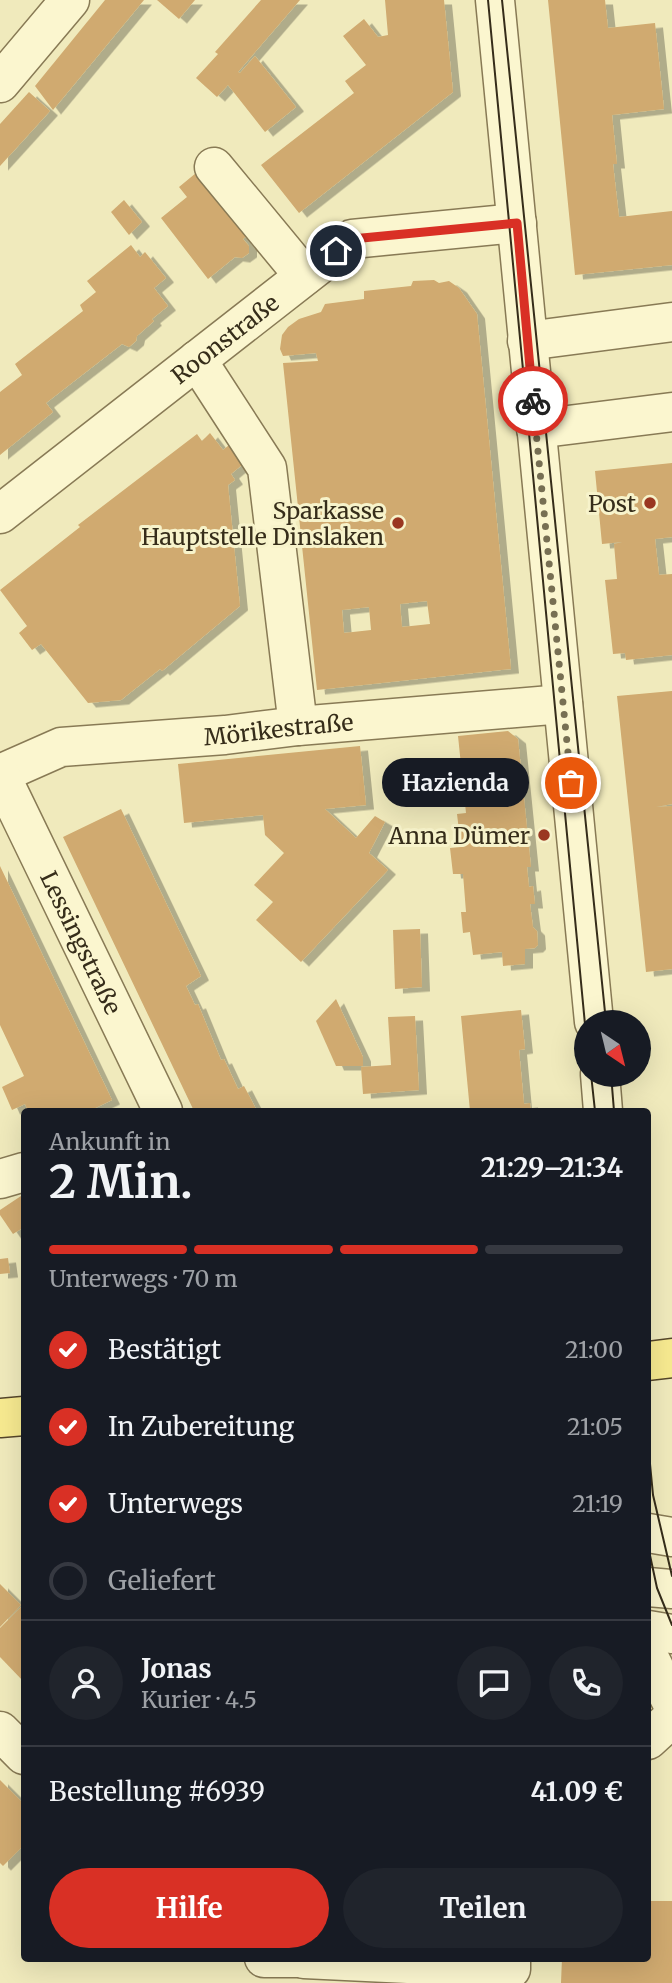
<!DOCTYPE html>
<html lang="de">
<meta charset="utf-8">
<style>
:root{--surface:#171b24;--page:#20242c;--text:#f1f3f6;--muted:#9ea1a6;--line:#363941;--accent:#d93025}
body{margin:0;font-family:Merriweather,serif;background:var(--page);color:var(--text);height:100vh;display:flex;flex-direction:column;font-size:26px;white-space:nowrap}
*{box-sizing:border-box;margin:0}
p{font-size:23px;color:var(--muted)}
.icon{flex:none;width:38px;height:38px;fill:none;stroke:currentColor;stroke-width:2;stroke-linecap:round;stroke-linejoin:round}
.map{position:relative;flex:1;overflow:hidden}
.panel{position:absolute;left:21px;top:1108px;width:630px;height:854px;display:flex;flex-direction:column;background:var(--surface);border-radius:7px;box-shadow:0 7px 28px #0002}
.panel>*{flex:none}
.needle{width:46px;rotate:145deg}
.tools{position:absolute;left:574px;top:1010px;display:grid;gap:14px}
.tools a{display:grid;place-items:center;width:77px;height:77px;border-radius:50%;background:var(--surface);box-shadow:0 7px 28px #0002;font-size:35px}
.pin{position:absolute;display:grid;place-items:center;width:60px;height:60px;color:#fff;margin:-30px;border:4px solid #fff;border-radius:50%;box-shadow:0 2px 7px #0007}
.courier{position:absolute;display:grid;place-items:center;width:70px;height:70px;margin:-35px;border:5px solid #d93025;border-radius:50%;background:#fff;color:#222;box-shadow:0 2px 9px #0007}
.bubble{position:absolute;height:49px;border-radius:24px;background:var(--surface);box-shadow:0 7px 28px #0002;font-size:23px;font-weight:700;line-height:49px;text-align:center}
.headline em{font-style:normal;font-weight:700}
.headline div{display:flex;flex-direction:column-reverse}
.headline{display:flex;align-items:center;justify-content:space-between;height:119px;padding:0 28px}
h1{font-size:46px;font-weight:700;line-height:52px}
.bar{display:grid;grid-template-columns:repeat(4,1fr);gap:10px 7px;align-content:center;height:84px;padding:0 28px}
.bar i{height:9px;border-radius:5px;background:var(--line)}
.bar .selected{background:var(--accent)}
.bar p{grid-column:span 4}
.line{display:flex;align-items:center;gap:18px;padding:0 28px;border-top:2px solid var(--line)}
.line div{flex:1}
.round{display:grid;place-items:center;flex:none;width:74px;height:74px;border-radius:37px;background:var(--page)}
ol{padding:0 28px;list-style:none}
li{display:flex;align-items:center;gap:21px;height:77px}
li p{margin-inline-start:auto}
li .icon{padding:7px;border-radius:50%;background:var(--accent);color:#fff;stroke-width:4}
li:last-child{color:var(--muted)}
li i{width:38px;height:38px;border:4px solid var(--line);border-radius:50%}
.primary-button{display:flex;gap:14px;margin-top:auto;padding:14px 28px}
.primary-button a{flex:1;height:80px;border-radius:42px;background:var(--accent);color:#fff;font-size:28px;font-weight:700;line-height:80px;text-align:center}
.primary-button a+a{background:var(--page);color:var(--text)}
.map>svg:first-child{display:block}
.building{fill:#d0aa6f;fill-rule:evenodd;filter:url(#shadow)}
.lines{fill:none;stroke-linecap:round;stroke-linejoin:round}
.minor-casing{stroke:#887a55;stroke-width:41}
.major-casing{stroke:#55462a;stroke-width:41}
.minor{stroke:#fbf6cf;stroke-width:38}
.major{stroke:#f7ea90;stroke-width:38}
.tram{stroke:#362d1a;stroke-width:2}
.done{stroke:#776f53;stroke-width:7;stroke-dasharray:0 12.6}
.route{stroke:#d93025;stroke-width:9}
.poi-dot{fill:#9a3721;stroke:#f7f3cb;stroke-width:2.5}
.labels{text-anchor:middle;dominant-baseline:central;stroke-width:6;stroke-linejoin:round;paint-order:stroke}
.street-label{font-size:23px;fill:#362d1a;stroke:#f7f3cb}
.poi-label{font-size:23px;fill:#362d1a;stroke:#f7f3cb;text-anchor:end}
</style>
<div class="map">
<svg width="672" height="1983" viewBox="0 0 672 1983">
<defs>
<filter id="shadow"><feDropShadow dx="8" dy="4.5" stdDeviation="0" flood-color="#0004"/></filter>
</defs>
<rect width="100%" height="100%" fill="#f0eabc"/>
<g class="building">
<polygon points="105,0 144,0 53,110 35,86"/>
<polygon points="157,0 195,0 179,19"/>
<polygon points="261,0 300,0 238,72 240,73 255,56 296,107 265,132 228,85 217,97 196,78 218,54 215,52"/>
<polygon points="385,0 444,0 453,92 299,213 261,165 354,93 345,81 366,65 343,36 364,19 378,37 388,35"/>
<polygon points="548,0 605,0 608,28 655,23 664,109 612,115 617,164 613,164 619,217 672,211 672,265 575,275"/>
<polygon points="29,92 50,111 0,166 0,124"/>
<polygon points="196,173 250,233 243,239 249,246 249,253 242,258 235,257 208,279 161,218 187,197 179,187"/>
<polygon points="124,200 142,222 129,235 111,212"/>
<polygon points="131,245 140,257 145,252 166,278 154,288 168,306 152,319 154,321 137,336 136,341 129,347 122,344 46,403 53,412 0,455 0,392 22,375 15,364 83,311 80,305 96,292 87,281"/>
<path d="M434 280 439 283 449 281 459 288 477 314 511 669 317 690 283 363 318 361 316 353 283 356 280 349 282 335 288 327 299 319 321 312 325 304 364 299V291L411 286 413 281ZM427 601 430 624 402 627 400 604ZM369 607 371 630 344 633 342 610Z"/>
<polygon points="210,433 223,450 234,441 248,460 231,474 235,480 228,485 240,606 162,671 160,669 121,700 88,703 41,644 32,650 19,633 27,626 0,590 80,527 78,525 197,434 202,441"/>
<polygon points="672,463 672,537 655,539 659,575 672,574 672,655 626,660 625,653 613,654 605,580 617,579 614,544 622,542 602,544 595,471"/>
<polygon points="672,691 672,804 656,807 672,806 672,969 646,972 617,696"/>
<polygon points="508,731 518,739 531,867 527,867 529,887 533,886 535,904 530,904 533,927 537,931 538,945 535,948 525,949 525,964 503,966 502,952 473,955 470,932 463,933 461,912 466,912 463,874 453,874 450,848 461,847 457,814 466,813 458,736"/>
<polygon points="360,746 366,805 325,809 356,838 375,816 385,822 369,853 388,870 301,962 256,920 273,902 254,885 284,853 265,835 263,815 184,823 178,764"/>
<polygon points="121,809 201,976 186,986 195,1005 198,1004 221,1060 224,1059 238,1089 244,1086 257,1111 194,1111 63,837"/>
<polygon points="0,866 112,1100 89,1111 28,1111 25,1104 12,1110 2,1087 24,1076 0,1025"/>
<polygon points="420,929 422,987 395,989 393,930"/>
<polygon points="336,999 363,1057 363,1066 336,1066 316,1021"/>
<polygon points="521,1010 525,1049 519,1050 524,1104 530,1103 531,1111 470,1111 461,1016"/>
<polygon points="415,1016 419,1090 363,1094 361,1067 391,1065 388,1017"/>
<polygon points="24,1194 24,1227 13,1234 0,1215 0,1210"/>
<polygon points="8,1258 10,1273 0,1274 0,1259"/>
<polygon points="0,1584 21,1605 0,1627"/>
<polygon points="24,1604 24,1682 0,1657 0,1628"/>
<polygon points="0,1780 24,1804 24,1845 3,1866 0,1863"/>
<polygon points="648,1901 672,1901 672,1983 561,1983 562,1958 648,1958"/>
</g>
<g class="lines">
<defs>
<g id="minor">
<polyline points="495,0 594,1022"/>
<polyline points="0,83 70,0"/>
<polyline points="214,167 304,276"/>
<polyline points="527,341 672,322"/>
<polyline points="197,360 267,468 298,726"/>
<polyline points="536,429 672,412"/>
<path id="s1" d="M0 514 352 239 517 223"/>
<path id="s2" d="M0 774 61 747 225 735 298 726 563 704"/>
<path id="s3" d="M0 774 163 1111"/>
<polyline points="600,1074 603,1111"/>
<polyline points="0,1179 24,1172"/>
<polyline points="648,1533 672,1537"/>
<polyline points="648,1587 672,1589"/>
<polyline points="648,1630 672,1634"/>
<polyline points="648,1655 672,1703"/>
<polyline points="0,1731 24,1755"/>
<polyline points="648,1740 672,1718"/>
<polyline points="264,1958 304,1958"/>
<polyline points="304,1959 511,1969 511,1958"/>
</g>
<g id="major">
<polyline points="648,1361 672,1358"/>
<polyline points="0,1418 24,1416"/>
</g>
</defs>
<use href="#minor" class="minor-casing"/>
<use href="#major" class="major-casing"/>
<use href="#minor" class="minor"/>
<use href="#major" class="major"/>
<g class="tram">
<polyline points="488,0 586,1035"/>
<polyline points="502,0 606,1022"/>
<polyline points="591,1074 595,1111"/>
<polyline points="611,1074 614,1111"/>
<polyline points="648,1443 653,1495 672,1576"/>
<polyline points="648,1546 657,1588 672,1625"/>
</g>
</g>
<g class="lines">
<polyline class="done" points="533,401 571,783"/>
<polyline class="route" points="336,251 352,239 517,223 533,401"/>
</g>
<g class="poi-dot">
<circle cx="650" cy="503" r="7"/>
<circle cx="398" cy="523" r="7"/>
<circle cx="544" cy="835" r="7"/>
</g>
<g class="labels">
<g class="street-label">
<text stroke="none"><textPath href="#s1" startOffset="285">Roonstraße</textPath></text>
<text stroke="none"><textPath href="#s2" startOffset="285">Mörikestraße</textPath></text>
<text stroke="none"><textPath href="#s3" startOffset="187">Lessingstraße</textPath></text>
</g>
<g class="poi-label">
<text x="636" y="503">Post</text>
<text x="384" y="510">Sparkasse<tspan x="384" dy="26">Hauptstelle Dinslaken</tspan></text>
<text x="530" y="835">Anna Dümer</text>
</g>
</g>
</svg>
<div class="tools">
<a><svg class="needle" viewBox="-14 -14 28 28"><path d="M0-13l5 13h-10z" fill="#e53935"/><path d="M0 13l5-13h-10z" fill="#9ea1a6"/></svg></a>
</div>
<div class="pin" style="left:571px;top:783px;background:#ea580c"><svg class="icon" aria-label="bag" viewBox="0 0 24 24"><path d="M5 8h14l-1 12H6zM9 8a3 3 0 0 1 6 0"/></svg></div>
<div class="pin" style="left:336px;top:251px;background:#1f2937"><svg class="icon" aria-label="home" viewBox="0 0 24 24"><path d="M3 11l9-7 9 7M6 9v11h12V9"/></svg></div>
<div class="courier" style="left:533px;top:401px"><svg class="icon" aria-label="bike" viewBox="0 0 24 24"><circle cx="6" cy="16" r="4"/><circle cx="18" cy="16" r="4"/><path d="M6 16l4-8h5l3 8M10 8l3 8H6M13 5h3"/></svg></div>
<div class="bubble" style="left:382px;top:758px;width:147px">Hazienda</div>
<section class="panel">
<div class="headline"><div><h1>2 Min.</h1><p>Ankunft in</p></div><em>21:29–21:34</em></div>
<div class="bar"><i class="selected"></i><i class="selected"></i><i class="selected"></i><i></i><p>Unterwegs · 70 m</p></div>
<ol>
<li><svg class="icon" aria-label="check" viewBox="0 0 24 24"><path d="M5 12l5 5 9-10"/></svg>Bestätigt<p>21:00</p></li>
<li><svg class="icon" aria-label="check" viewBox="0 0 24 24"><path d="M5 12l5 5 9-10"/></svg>In Zubereitung<p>21:05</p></li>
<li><svg class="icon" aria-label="check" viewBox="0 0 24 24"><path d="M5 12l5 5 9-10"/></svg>Unterwegs<p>21:19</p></li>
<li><i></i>Geliefert</li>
</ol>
<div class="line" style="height:126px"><a class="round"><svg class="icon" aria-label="person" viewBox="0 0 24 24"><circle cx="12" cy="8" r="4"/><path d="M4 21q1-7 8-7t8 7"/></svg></a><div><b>Jonas</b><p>Kurier · 4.5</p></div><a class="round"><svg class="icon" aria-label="chat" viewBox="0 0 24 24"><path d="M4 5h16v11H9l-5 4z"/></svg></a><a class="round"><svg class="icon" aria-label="phone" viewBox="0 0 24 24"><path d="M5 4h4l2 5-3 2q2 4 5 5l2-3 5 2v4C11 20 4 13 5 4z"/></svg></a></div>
<div class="line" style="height:91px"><div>Bestellung #6939</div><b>41.09 €</b></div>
<div class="primary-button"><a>Hilfe</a><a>Teilen</a></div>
</section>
</div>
